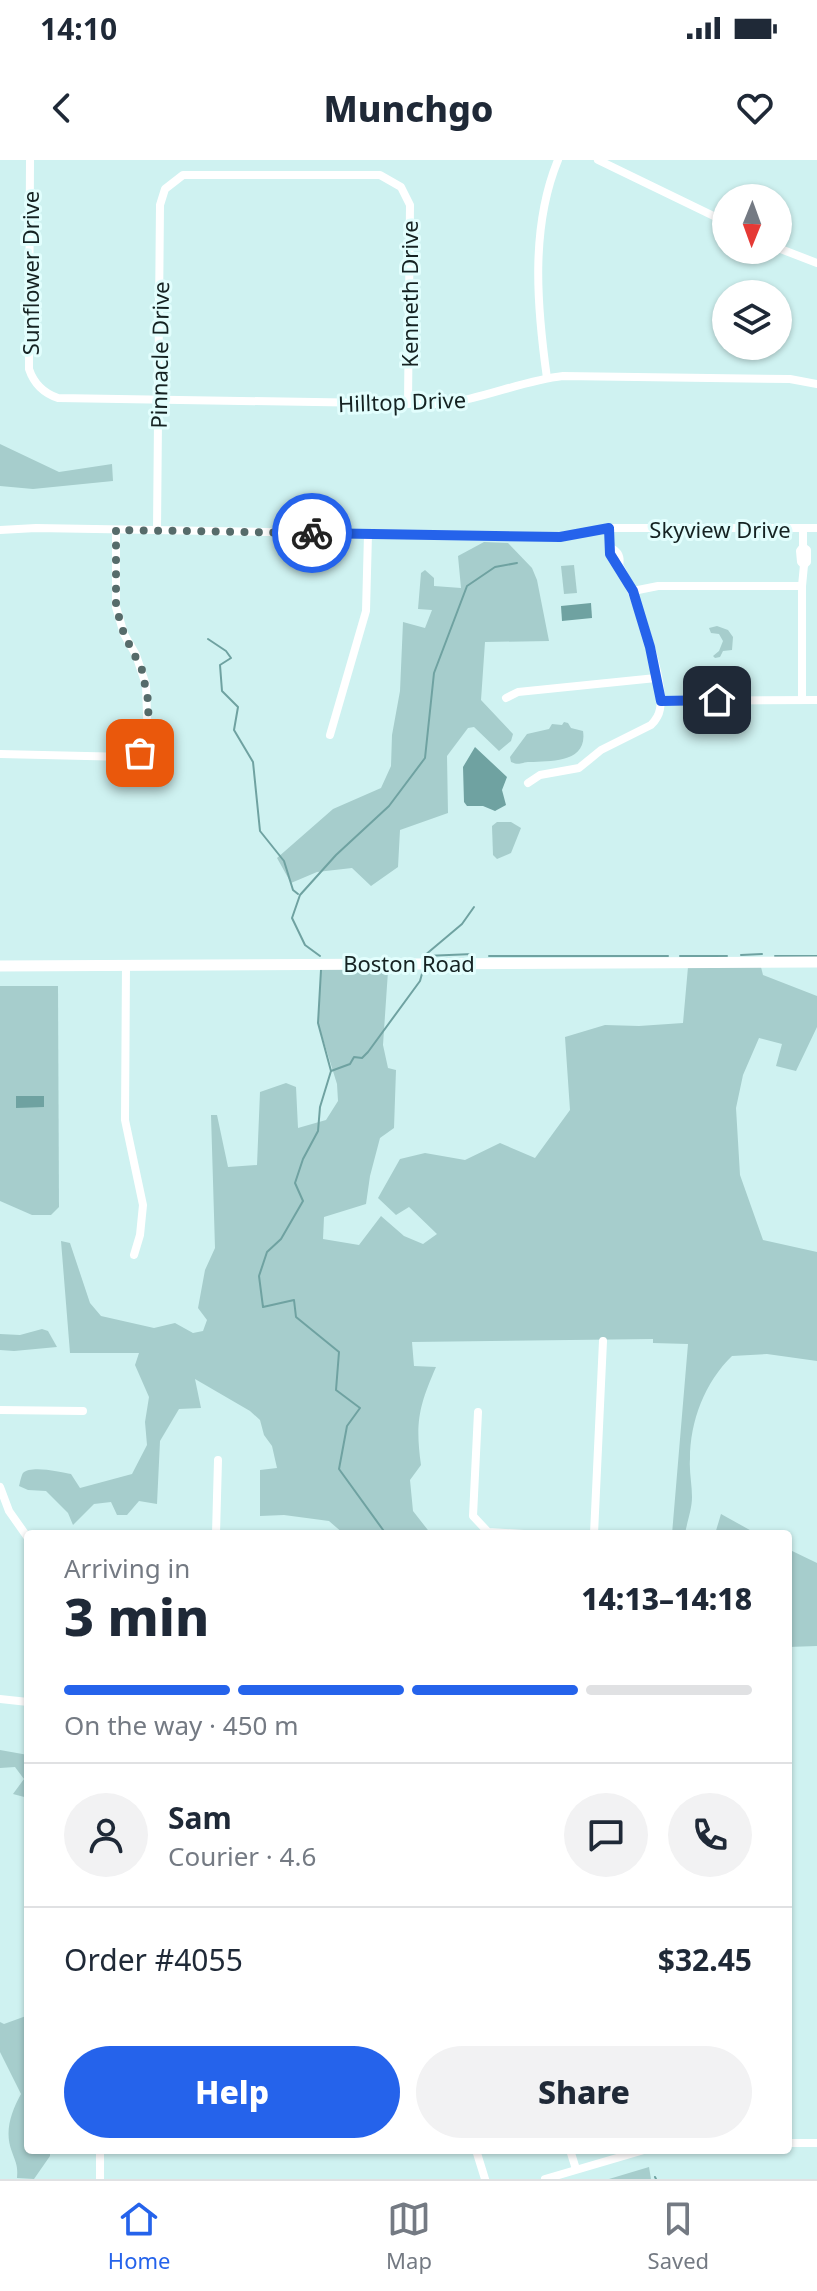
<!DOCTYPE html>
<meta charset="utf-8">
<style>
:root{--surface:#fff;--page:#f2f2f3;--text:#1f2937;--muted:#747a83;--line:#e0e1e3;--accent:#2563eb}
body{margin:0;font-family:"Noto Sans",sans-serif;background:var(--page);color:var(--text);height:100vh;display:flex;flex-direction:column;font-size:30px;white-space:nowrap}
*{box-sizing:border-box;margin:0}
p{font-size:26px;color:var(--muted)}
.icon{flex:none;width:44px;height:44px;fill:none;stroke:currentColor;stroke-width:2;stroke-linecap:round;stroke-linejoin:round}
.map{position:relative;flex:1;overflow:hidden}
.panel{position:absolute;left:24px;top:1370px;width:768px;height:624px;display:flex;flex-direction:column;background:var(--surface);border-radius:8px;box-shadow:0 2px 6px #0004}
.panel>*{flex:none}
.needle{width:52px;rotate:181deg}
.fabs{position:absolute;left:712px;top:24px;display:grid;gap:16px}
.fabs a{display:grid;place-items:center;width:80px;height:80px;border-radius:50%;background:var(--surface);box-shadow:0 2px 6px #0004;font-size:40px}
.pin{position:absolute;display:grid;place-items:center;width:68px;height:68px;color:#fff;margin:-34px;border-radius:16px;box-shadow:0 4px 12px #0006}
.courier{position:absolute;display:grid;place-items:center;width:80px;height:80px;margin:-40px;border:6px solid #2563eb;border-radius:50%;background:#fff;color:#222;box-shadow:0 2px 10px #0007}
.overview em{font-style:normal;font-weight:800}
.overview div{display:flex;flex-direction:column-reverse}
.overview{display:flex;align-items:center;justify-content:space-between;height:136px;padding:0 40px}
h1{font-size:52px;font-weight:800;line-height:60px}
.bar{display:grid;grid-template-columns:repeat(4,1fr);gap:12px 8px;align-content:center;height:96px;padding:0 40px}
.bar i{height:10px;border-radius:6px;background:var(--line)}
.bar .on{background:var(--accent)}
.bar p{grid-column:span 4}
.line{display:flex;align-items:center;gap:20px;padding:0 40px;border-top:2px solid var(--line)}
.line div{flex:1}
.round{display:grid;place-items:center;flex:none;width:84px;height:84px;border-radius:42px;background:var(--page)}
.primary-button{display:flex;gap:16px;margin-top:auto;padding:16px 40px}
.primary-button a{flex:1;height:92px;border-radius:48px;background:var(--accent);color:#fff;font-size:32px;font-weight:800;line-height:92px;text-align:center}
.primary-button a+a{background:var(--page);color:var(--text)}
.status{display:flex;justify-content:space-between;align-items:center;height:56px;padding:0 40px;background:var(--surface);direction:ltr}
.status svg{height:22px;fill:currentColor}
header{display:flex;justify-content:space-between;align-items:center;height:104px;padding:0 40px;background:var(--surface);font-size:36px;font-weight:800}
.tabs{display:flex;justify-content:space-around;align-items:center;height:112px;border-top:2px solid var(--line);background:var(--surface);font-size:22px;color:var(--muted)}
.tabs a{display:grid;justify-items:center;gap:4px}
.tabs .on{color:var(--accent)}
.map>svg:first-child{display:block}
.green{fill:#a6cdcc}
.water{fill:#6fa2a1}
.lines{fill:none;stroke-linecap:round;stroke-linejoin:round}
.stream{stroke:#6fa2a1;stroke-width:2}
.street{stroke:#fff;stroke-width:8}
.secondary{stroke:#fff;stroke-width:11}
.done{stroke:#566b6a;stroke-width:8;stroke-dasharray:0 14.4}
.route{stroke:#2563eb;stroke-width:10}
.labels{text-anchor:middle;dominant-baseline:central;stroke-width:6;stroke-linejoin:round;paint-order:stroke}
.street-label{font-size:22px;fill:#152222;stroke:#e2fefd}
</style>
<div class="status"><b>14:10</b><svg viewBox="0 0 49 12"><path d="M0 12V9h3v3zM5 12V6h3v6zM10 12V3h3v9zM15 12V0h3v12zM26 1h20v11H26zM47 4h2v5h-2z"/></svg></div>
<header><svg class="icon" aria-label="back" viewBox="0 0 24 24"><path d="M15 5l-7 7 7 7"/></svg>Munchgo<svg class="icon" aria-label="heart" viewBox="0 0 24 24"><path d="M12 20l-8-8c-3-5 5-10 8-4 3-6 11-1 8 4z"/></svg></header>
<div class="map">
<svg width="817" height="2019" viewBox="0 0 817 2019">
<rect width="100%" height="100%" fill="#cff2f1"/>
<g class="green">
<polygon points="0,284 59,312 112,304 113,321 33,329 0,326"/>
<polygon points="484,382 508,383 532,408 537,420 549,481 485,482 481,540 513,574 511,581 499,591 474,567 468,568 447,596 448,653 400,670 398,707 371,726 352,708 317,712 291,723 277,698 333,649 381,628 391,606 392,575 400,531 403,462 425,468 432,450 418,449 421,413 425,410 434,418 434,426 461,428 458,396"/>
<polygon points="574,405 577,433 564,434 561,406"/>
<polygon points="717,466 728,470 733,477 732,490 723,491 720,497 715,498 713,496 719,491 723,481 719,474 711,473 709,468"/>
<path d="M564 562 568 563 571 568 583 571C588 603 550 601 530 602 521 602 520 606 511 602L510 597 527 574 549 569 552 564 562 565Z"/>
<polygon points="497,662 511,662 521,668 511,693 497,699 493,695 492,666"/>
<path d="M688 807H761L763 815 817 836V867L796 911 776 906 782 884 759 878 743 915 736 948 740 1015 763 1080 817 1092V1201L767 1194 732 1196C705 1222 690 1261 690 1299 689 1311 692 1324 692 1337 692 1349 687 1362 685 1374H672L688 1184 653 1183V1179L412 1182 414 1206 436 1207C419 1246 415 1262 421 1305L410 1320 413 1351 431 1374H344L329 1361 284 1355 260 1356V1310L277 1308 272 1286 264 1275 260 1260 250 1251 195 1219 201 1248 179 1249 160 1281 157 1344 139 1341 127 1355H117L111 1342 94 1344 73 1365 68 1353 46 1331 28 1330 19 1326C20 1323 21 1316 23 1313 31 1305 61 1312 71 1314L80 1328 132 1314 147 1285 145 1262 149 1237 135 1205 139 1193H70L61 1081 70 1083 90 1143 101 1156 154 1168 175 1163 193 1173 203 1171 207 1160 198 1148 205 1110 215 1088 211 955H217L228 1007 257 1005 260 932 286 923 296 927 298 968 326 960 338 941 337 924 318 863 321 808 388 811 383 885 388 908 396 910 394 968 380 978 370 1016 366 1044 324 1057 323 1079 359 1085 381 1056 404 1076 423 1084 437 1074 409 1047 396 1055 378 1038 400 999 425 993 465 1000 500 983 535 998 570 950 565 877 605 865 639 866 683 863Z"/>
<polygon points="0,826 58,826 59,1047 51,1055 32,1055 0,1041"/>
<polygon points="42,1169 48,1171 57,1187 14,1191 0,1190 0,1174 20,1175"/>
<polygon points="721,1354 757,1374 715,1374"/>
<polygon points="788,1389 817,1403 817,1486 788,1487"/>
<polygon points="0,1590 28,1595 28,1638 13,1634 24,1619 15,1607 0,1608"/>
<path d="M28 1848V1990H50V1996L34 2019 17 2018C18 2006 16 2003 12 1992 4 1972 11 1952 21 1934L0 1892V1862L4 1864 26 1856Z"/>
<polygon points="649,2007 651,2019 609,2019"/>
</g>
<g class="water">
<polygon points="591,443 592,458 562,461 561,446"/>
<polygon points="475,587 507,617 502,630 506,645 495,651 483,646 467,646 464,642 463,607"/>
<polygon points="16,936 44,936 44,947 16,948"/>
</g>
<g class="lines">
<g class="stream">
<polyline points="208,479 226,491 231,498 220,505 222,531 238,547 234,570 253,602 260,671 284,701 293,730 298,734"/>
<polyline points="741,795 762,794"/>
<polyline points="320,796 305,785 292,758 300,735 336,695 389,646 425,598 434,513 467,426 495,407 517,403"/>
<polyline points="424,796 462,764 474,747"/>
<polyline points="425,796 473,794"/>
<polyline points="489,796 668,796"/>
<polyline points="680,796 727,796"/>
<polyline points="775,796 817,796"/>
<polyline points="321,810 318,863 331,911 320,947 318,971 303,999 295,1023 303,1041 281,1079 267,1092 259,1116 263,1147 294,1140 296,1157 339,1192 336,1230 360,1248 347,1266 339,1309 386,1374"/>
<polyline points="331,911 350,904 354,897 362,898 368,892 420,821 423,810"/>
<polyline points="655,2017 656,2019"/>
</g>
<g class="street">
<path d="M30 0 29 209C34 224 43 233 58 238L436 244C480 241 519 221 563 216L790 219 817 224"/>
<polyline points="598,0 726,62"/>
<polyline points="778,88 817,103"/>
<path d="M547 218C537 147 530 68 558 0"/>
<path d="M609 368C611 381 607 398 619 405 621 397 619 392 611 388"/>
<polyline points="803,368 803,387 807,390 807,402 804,405 801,402 800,391 803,387"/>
<polyline points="0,370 36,368 560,377 609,368 817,368"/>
<polyline points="157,370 160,45 165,29 183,15 380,15 401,27 410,45 408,244"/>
<polyline points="633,431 658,426 802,426"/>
<polyline points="506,538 518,532 656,518"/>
<polyline points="802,539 802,426 804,405"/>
<polyline points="661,541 817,540"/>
<polyline points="330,575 366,451 368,374"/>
<polyline points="0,594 129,597 140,593 148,584 146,525 136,495 124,474 116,447 116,370"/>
<path d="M528 623 540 615 579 608 601 590 651 565C656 560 659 555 660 549 666 519 634 432 619 405"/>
<polyline points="126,804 125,960 143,1045 140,1075 134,1095"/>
<polyline points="0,1250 83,1251"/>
<polyline points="478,1252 473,1356 488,1372 524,1374"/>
<polyline points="0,1327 9,1351 28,1378"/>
<polyline points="216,1374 218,1300"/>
<polyline points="594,1374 603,1181"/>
<polyline points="0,1539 28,1542"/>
<polyline points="788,1983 817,1983"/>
<polyline points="100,1990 100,2019"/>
<polyline points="476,1990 485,2019"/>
<polyline points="570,1990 576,2009"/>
<polyline points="545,2019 644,1990"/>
</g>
<polyline class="secondary" points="0,806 817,802"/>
</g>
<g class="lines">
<polyline class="done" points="140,593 149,578 148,540 142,510 124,474 116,447 116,370 312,373"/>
<polyline class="route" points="312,373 560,377 609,368 610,394 633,431 650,487 661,541 717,540"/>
</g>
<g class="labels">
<g class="street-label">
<text transform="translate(30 113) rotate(-90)">Sunflower Drive</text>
<text transform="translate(409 134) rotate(-90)">Kenneth Drive</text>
<text transform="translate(159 195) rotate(-89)">Pinnacle Drive</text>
<text transform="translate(402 241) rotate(-2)">Hilltop Drive</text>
<text x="720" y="369">Skyview Drive</text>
<text x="409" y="803">Boston Road</text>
</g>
</g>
</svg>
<div class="fabs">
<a><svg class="needle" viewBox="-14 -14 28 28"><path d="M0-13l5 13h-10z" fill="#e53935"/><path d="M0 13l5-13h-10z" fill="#747a83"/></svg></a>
<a><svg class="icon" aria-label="layers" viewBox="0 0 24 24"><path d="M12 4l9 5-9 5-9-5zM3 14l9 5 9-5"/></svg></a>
</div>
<div class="pin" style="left:140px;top:593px;background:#ea580c"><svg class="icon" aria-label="bag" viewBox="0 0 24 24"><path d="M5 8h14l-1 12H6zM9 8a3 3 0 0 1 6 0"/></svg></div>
<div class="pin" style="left:717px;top:540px;background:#1f2937"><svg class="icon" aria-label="home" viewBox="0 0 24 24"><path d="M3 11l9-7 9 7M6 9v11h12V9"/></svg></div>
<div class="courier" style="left:312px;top:373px"><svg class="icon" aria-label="bike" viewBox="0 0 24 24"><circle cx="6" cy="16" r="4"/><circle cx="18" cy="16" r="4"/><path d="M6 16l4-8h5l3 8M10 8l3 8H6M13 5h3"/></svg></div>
<section class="panel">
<div class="overview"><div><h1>3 min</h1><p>Arriving in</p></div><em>14:13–14:18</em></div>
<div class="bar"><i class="on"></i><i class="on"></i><i class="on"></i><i></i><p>On the way · 450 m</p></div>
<div class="line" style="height:144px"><a class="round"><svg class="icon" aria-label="person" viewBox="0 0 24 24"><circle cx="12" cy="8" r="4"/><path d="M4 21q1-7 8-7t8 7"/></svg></a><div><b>Sam</b><p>Courier · 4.6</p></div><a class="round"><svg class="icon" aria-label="chat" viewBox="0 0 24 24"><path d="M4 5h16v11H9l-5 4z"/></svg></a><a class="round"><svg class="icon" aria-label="phone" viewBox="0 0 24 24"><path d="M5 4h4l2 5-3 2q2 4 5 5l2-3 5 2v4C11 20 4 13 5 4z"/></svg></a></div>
<div class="line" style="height:104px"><div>Order #4055</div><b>$32.45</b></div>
<div class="primary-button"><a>Help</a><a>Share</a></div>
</section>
</div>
<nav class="tabs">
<a class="on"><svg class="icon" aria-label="home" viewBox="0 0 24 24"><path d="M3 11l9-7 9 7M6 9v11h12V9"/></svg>Home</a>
<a><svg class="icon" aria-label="map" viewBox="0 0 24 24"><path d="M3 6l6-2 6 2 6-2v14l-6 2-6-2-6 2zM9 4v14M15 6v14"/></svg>Map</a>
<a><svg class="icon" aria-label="saved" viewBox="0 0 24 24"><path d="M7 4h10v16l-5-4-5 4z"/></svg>Saved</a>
</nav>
